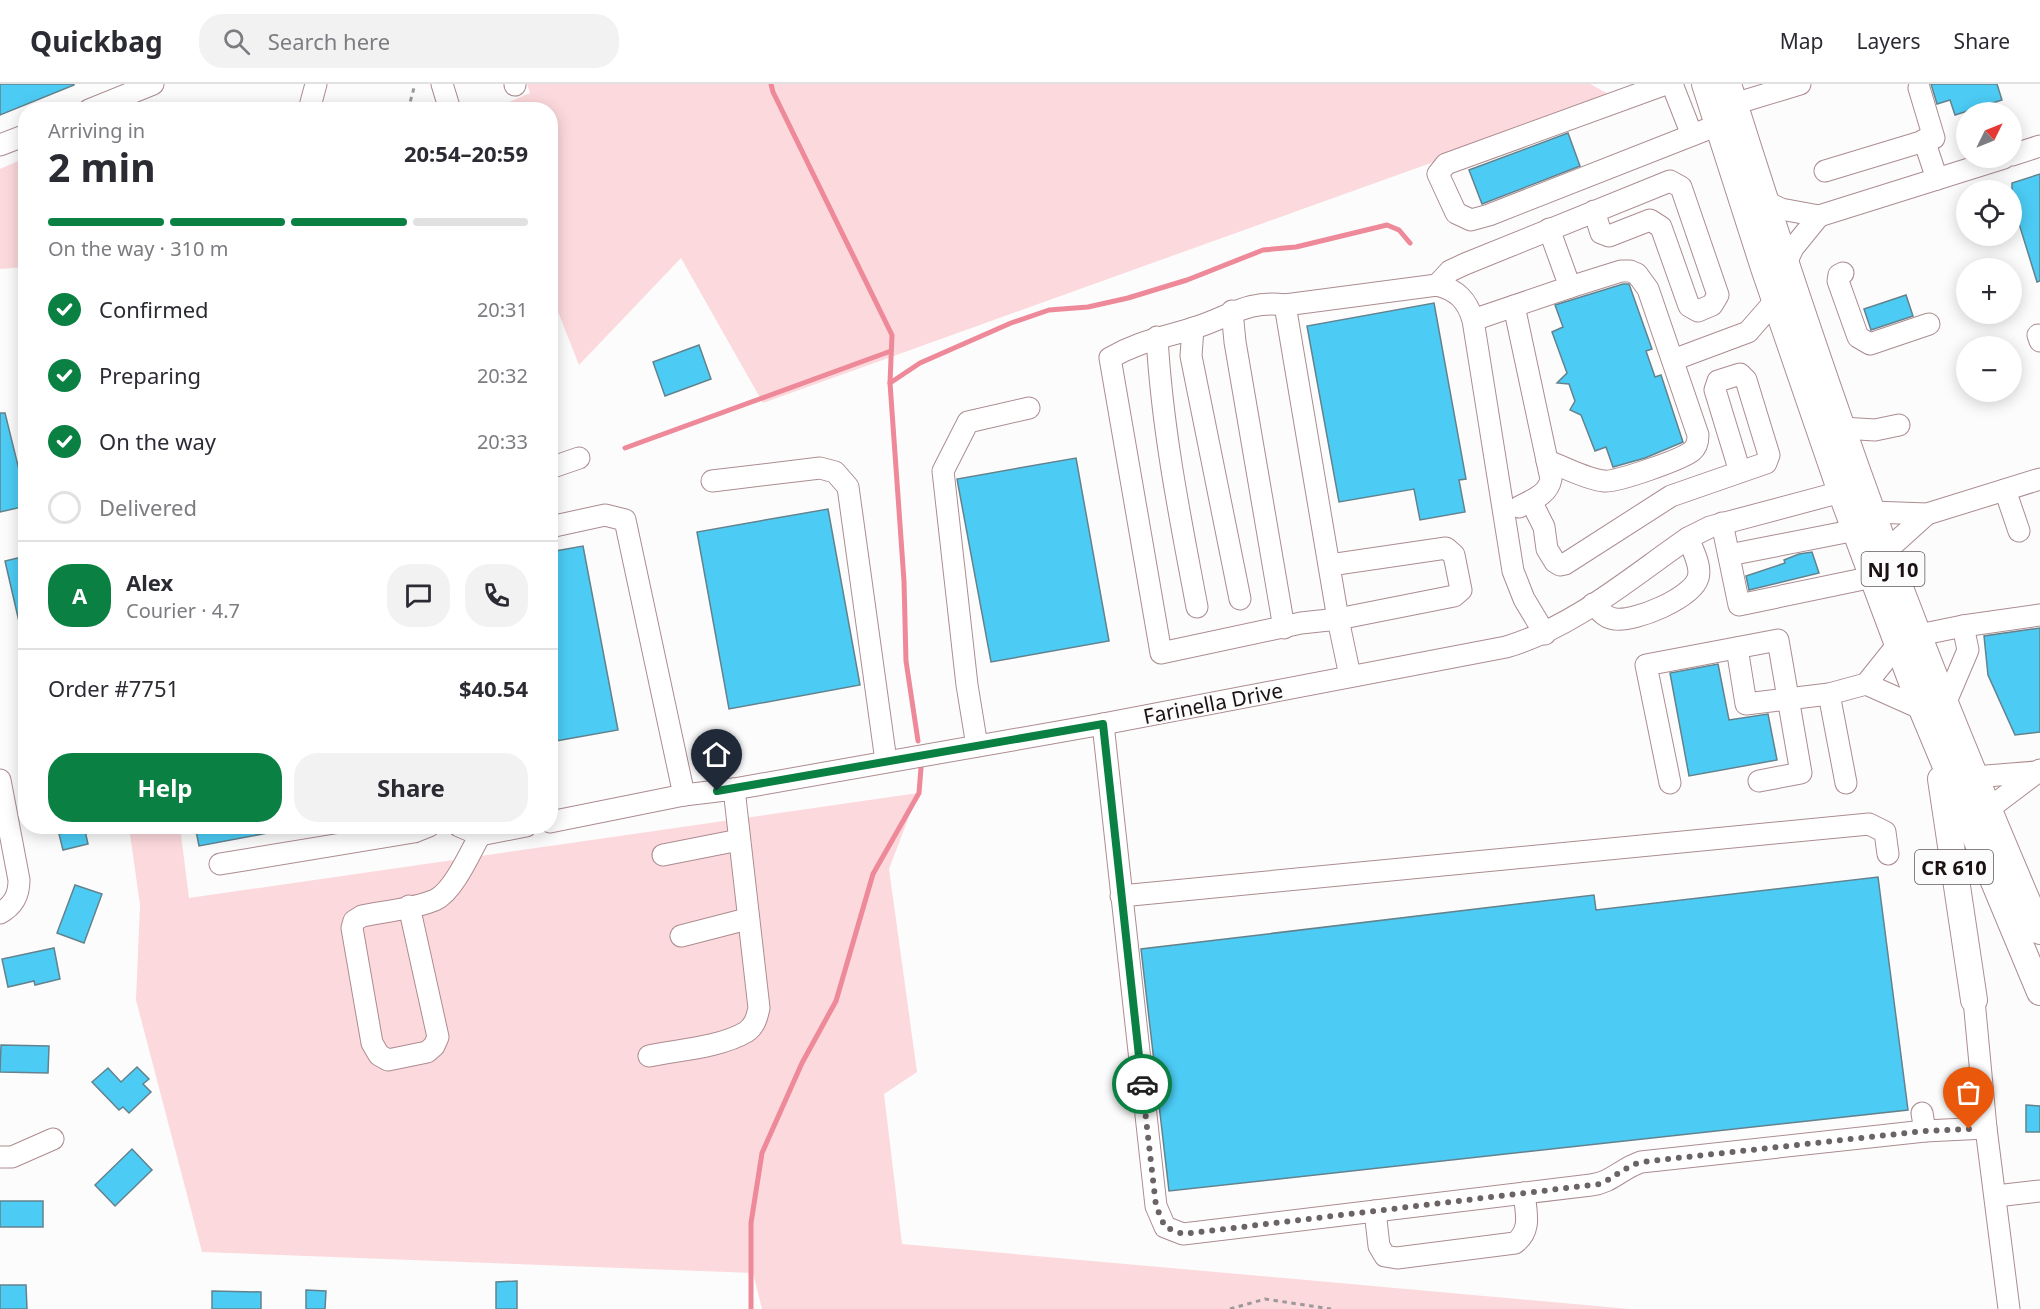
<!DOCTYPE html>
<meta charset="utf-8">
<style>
:root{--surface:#fff;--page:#f2f2f3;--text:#2b2b33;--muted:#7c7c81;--line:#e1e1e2;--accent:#0b8043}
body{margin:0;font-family:"Noto Sans",sans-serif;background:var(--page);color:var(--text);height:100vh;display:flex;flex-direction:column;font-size:22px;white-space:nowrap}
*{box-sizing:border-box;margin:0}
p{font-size:20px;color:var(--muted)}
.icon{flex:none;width:33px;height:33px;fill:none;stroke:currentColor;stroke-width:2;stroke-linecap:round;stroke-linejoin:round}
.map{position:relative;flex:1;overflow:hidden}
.side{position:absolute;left:18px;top:18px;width:540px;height:732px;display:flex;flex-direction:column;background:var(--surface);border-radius:24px;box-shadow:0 3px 15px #0003}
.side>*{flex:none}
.needle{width:39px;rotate:47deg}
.buttons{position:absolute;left:1956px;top:18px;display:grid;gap:12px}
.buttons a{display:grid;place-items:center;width:66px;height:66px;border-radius:50%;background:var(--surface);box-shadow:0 3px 15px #0003;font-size:30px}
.pin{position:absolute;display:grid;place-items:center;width:51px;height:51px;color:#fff;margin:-62px -26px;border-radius:50% 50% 50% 0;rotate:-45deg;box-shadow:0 0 6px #0007}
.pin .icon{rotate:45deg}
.courier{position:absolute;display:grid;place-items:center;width:60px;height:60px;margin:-30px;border:4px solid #0b8043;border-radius:50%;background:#fff;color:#222;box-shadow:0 2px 8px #0007}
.headline em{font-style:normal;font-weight:700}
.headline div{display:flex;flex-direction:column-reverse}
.headline{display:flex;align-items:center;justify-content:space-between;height:102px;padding:0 30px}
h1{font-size:39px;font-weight:700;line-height:45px}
.bar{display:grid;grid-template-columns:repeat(4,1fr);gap:9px 6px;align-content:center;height:72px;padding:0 30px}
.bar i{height:8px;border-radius:4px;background:var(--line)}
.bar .selected{background:var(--accent)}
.bar p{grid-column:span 4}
.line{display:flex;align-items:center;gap:15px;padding:0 30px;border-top:2px solid var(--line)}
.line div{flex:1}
.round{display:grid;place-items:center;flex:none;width:63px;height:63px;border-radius:24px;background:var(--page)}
ol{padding:0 30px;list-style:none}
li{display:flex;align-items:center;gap:18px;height:66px}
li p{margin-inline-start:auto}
li .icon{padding:6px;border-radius:50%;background:var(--accent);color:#fff;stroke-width:4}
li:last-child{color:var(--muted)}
li i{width:33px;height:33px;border:3px solid var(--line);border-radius:50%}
.button{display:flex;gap:12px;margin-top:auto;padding:12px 30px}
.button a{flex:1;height:69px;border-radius:24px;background:var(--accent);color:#fff;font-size:24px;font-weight:700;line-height:69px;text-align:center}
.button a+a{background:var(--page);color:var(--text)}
header{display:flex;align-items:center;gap:36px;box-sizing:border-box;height:84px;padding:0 30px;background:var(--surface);border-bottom:2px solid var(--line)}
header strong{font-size:28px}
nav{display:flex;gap:33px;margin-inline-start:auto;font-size:21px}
.search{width:420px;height:54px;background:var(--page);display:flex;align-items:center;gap:15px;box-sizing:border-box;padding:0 21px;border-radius:24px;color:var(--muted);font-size:22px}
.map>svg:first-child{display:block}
.green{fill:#fcd9dd}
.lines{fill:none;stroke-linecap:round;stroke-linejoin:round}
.stream{stroke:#ee8999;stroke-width:5}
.building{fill:#4cccf5;stroke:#63828d;stroke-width:1.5}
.minor-casing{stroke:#ac8c90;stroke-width:23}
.major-casing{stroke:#ac8c90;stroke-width:28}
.path{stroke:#9d9899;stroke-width:3;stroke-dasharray:4.5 4.5;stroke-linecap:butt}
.minor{stroke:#fff;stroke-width:21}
.major{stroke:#fff;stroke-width:26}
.done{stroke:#6b6465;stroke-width:6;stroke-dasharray:0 10.8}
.route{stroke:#0b8043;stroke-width:8}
.labels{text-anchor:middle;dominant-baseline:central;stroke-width:4.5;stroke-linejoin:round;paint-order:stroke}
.shield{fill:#fcfcfc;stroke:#605859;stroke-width:1.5}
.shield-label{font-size:20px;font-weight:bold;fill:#1d1213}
.street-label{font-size:21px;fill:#1d1213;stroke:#fcfcfc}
</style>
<header>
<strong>Quickbag</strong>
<div class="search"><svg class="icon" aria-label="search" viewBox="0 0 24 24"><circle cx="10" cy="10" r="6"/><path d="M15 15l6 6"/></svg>Search here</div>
<nav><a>Map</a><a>Layers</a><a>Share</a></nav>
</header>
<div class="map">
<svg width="2040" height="1225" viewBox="0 0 2040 1225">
<rect width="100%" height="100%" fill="#fcfcfc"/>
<g class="green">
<polygon points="527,0 1590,0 1614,13 763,319 681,174 579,281 551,210 550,26 491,26 530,9"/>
<polygon points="25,74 25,183 0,185 0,85"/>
<polygon points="918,709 889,785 917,988 884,1010 902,1160 1630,1225 762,1225 753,1189 202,1168 136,916 140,821 129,743 180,743 189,814"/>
</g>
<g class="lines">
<g class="stream">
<polyline points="771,0 773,8 892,251 890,299 904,497 906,577 918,657"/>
<polyline points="890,299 920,279 1011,239 1049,226 1088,223 1128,214 1187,196 1263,166 1296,163 1387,141 1399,146 1410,159"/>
<polyline points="625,364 891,267"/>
<polyline points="751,1225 751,1139 762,1069 802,979 836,917 873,790 919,709 921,684"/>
</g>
</g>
<g class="building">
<polygon points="0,0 74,0 74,1 0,31"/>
<polygon points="1931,0 1997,0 2002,16 1955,31 1950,16 1937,20"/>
<polygon points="1568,49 1580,82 1482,120 1469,86"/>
<polygon points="2040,90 2040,197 2037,198 2012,117 2012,99"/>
<polygon points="1623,200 1629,200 1652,265 1646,267 1655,293 1661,291 1683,358 1645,374 1613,383 1606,363 1595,367 1581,331 1570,326 1575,317 1569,300 1557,299 1567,289 1552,248 1563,243 1555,221"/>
<polygon points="1906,211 1913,232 1871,246 1864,225"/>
<polygon points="1434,219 1466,395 1459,396 1465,428 1420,436 1414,405 1339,418 1307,242"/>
<polygon points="699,261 711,295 665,312 653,278"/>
<polygon points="0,329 5,329 26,414 26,422 0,428"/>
<polygon points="1076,374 1109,557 991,578 957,395"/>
<polygon points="828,425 860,601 729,625 697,448"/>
<polygon points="583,462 618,646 550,658 550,468"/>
<polygon points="1812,468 1819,489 1749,506 1746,492 1785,479 1784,476 1799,470"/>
<polygon points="26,472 26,542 20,542 5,477"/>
<polygon points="2040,544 2040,648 2015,651 1988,591 1984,552"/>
<polygon points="1718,580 1729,636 1768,630 1777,676 1689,692 1670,589"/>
<polygon points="57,742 84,742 88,760 63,766"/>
<polygon points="195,742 267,742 268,749 199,762"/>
<polygon points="1878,793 1908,1026 1169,1107 1141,865 1594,811 1596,826"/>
<polygon points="75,801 102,810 84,859 57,849"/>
<polygon points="54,864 60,895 35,901 34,897 8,903 2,875"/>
<polygon points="1,961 49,962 48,989 0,988"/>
<polygon points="137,983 149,995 143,1000 151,1008 129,1029 123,1023 119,1026 92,998 108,984 121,998"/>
<polygon points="2026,1021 2040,1022 2040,1048 2026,1048"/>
<polygon points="132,1065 152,1086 115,1122 95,1101"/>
<rect x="0" y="1117" width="43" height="26"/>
<polygon points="517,1197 517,1225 496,1225 496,1198"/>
<polygon points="0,1201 26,1201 27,1225 0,1225"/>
<polygon points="306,1206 326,1207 325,1225 306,1225"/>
<polygon points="212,1207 261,1208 261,1225 212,1225"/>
</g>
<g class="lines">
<defs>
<g id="minor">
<polyline points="442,0 450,26"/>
<polyline points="515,0 515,1"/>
<polyline points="1666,0 1446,80 1438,90 1456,129 1471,136 1489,131 1718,41"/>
<polyline points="1672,0 1692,51"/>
<polyline points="1734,20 1800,0"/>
<polyline points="89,26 153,0"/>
<polyline points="309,26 316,0"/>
<polyline points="1924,56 1937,95"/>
<polyline points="0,61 26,51"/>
<polyline points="2012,71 2040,62"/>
<polyline points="1825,87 1934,54 1919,4"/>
<polyline points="1765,117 1781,125 1819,132 1793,164 1786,179"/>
<polyline points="1819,132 2004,74"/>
<polyline points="1843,189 1839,191 1838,197 1858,253 1870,260 1929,240"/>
<polyline points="1437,201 1450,187 1465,180 1670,97 1681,103 1718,211 1712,221 1698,227 1689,222 1661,143 1650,136 1609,152 1601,149 1594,127"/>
<polyline points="1285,221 1338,535 1454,512 1461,506 1454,471 1446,464 1330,481"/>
<path d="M1514 222 1551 395C1548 411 1532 416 1519 423"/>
<polyline points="1232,227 1235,258 1284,544"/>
<polyline points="1473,236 1570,203 1549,145"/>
<polyline points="1193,244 1191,272 1240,515"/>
<polyline points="2038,251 2040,257"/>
<path d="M1157 253C1162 344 1180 434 1197 523"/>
<polyline points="1673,276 1748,248 1775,217"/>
<polyline points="1842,344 1875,346 1899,341"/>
<path d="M1547 377C1565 383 1585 395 1604 397 1615 399 1683 375 1692 367 1697 363 1698 357 1698 351L1648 205 1637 190 1630 187H1621L1570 203"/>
<polyline points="550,384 579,374"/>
<polyline points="712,397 820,384 835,388 848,403 886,677"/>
<polyline points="2005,406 2019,447"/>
<polyline points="1531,417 1544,443 1547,465 1555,478 1560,481 1565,480 1671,412 1766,379 1769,371 1746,296 1740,290 1718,297 1715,306 1740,388"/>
<polyline points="1872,428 1927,430 2040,395"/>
<polyline points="1722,439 1739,521 1873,493"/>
<polyline points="550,443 605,431 625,436 684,711"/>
<polyline points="1886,467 1927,430"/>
<polyline points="1729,471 1856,446"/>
<path d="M1593 520C1599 526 1605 534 1615 535 1635 538 1692 514 1698 494 1702 482 1692 465 1688 454"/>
<polyline points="1919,551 1963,542 2040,531"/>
<polyline points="1737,564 1746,620 1829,610 1866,600 1898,560"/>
<path d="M1350 592 1338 535 1301 539 1161 569 1110 274C1141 256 1164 254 1197 243 1231 232 1247 216 1285 221L1437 201C1457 206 1467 216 1473 236L1513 487 1524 515 1545 550"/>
<polyline points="1866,600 1922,625"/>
<polyline points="1829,610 1846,699"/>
<polyline points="1945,620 1968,566 1963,542"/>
<path d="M1103 640 1156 1122 1165 1143 1183 1150 1591 1101C1611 1099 1622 1084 1641 1078L1925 1047"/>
<polyline points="977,662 967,601 943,387 968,338 1029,324"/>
<polyline points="1974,693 2036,688"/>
<path d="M0 696 19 796C19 812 13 822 0 829"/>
<polyline points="1670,699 1646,581 1778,556 1801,689 1759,697"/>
<polyline points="1987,726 2040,686"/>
<path d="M550 738 684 711 734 705 1103 640 1506 563C1574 543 1630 494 1688 454L1710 443 1841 408"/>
<polyline points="459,742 480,751 526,742"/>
<polyline points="663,771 739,756"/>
<polyline points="220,780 414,748 429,742"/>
<polyline points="1121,812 1869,740 1885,748 1888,770"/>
<path d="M409 822 438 953 434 962 427 968 388 976 379 971 372 959 352 844 354 837 362 832C382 828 417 824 435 816 453 808 470 769 480 751"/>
<polyline points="681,852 747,835"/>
<polyline points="1974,916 1986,1044 2009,1225"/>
<path d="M649 972C678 966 721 963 746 948 755 942 757 933 759 924L734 705"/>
<polyline points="1922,1029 1925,1047 1986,1044"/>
<polyline points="0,1073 12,1073 53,1055"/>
<polyline points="1996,1112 2040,1107"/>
<path d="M1375 1127 1379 1162 1385 1172 1397 1174 1515 1159C1532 1146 1526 1129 1524 1109"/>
</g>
<g id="major">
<polyline points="1705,0 1764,184 1841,408 1922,625 2040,908"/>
<path d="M1728 0C1772 140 1818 279 1868 417 1920 563 1979 705 2040 847"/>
<polyline points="1941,695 1974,916"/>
</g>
</defs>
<use href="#minor" class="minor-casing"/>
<use href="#major" class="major-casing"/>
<g class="path">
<polyline points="408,26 415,0"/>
<polyline points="1230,1225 1265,1215 1331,1225"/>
</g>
<use href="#minor" class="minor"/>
<use href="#major" class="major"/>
</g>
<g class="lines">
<path class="done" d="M1142 1000 1156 1122 1165 1143 1183 1150 1600 1100C1615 1093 1625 1083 1641 1078L1925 1047 1969 1045"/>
<polyline class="route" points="717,707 1103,640 1142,1000"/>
</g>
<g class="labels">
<g class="shield">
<rect x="1861.5" y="468" width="63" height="34" rx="4.5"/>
<rect x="1915" y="766" width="78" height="34" rx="4.5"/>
</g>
<g class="shield-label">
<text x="1893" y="485">NJ 10</text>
<text x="1954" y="783">CR 610</text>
</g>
<g class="street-label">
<text transform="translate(1213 619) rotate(-11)">Farinella Drive</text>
</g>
</g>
</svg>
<div class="buttons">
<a><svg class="needle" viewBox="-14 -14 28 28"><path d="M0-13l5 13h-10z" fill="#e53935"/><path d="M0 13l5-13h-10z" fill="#7c7c81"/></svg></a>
<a><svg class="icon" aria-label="locate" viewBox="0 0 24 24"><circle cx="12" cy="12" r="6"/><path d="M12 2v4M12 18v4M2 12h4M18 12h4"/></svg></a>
<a>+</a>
<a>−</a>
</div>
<div class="pin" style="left:1969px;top:1045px;background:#ea580c"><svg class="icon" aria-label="bag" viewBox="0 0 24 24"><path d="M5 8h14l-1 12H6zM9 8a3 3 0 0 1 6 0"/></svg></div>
<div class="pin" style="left:717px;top:707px;background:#1f2937"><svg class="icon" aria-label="home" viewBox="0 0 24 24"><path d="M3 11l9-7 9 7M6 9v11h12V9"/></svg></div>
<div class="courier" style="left:1142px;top:1000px"><svg class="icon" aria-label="car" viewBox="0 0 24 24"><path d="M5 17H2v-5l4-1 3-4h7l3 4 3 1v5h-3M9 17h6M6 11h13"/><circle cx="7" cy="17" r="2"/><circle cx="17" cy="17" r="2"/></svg></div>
<section class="side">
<div class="headline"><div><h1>2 min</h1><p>Arriving in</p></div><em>20:54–20:59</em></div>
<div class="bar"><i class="selected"></i><i class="selected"></i><i class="selected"></i><i></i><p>On the way · 310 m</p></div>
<ol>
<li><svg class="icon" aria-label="check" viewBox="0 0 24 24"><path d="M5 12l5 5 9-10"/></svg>Confirmed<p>20:31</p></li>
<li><svg class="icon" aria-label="check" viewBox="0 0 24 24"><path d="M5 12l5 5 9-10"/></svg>Preparing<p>20:32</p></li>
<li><svg class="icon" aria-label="check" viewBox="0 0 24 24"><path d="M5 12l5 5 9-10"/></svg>On the way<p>20:33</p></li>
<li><i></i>Delivered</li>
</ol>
<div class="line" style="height:108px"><b class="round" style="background:var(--accent);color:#fff">A</b><div><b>Alex</b><p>Courier · 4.7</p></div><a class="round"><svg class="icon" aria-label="chat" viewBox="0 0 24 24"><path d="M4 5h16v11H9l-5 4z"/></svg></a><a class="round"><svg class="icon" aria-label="phone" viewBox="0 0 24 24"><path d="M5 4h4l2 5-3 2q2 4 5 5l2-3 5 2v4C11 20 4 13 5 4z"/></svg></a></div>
<div class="line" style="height:78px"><div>Order #7751</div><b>$40.54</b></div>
<div class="button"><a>Help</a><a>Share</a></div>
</section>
</div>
